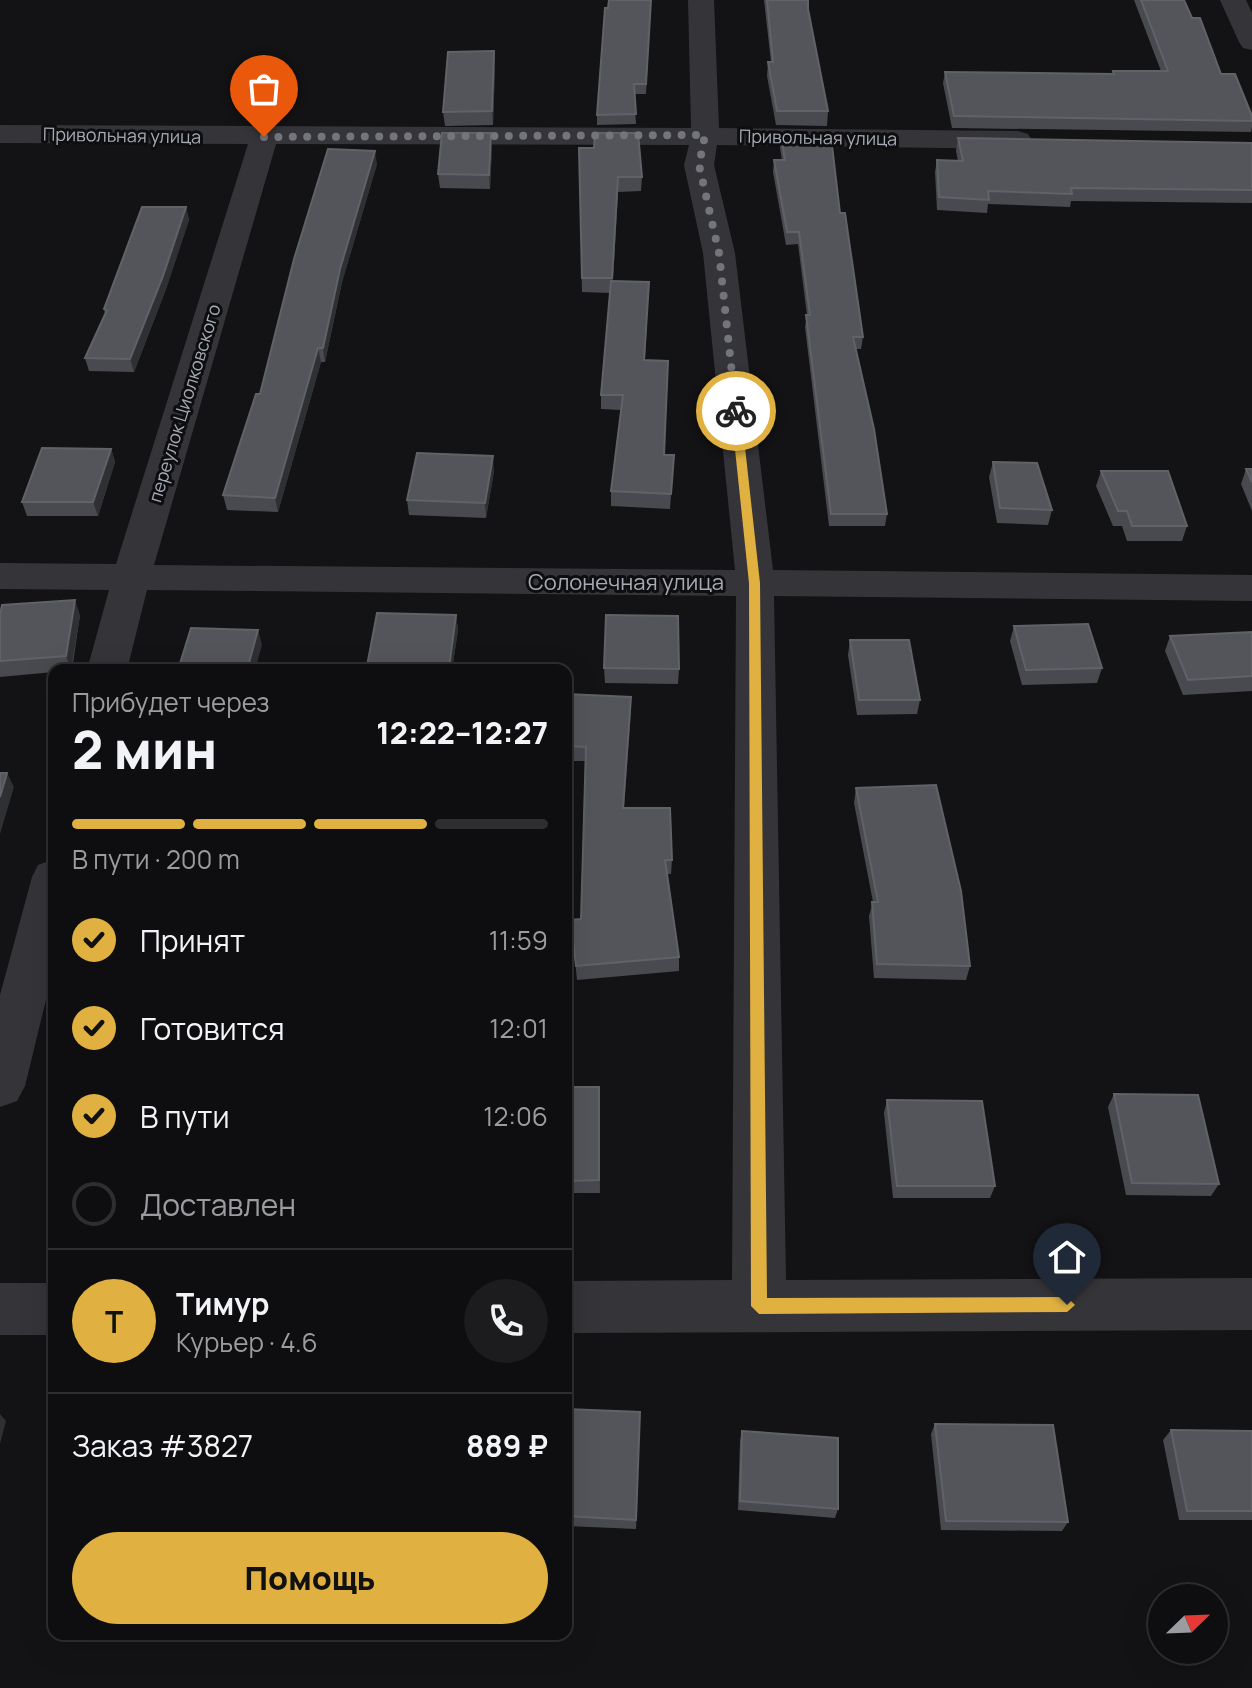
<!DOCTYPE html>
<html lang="ru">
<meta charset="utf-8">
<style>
:root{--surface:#0e0e10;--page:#1c1c1e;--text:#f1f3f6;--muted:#9b9c9f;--line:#2e2e30;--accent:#e0b140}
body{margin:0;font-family:Manrope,sans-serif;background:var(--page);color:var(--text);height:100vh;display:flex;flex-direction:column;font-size:30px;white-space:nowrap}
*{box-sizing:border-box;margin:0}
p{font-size:26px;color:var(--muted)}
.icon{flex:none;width:44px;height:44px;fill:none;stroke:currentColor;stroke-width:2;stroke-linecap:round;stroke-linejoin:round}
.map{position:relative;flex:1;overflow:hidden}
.details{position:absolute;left:48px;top:664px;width:524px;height:976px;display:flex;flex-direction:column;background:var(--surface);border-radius:16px;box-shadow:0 8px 32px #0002,0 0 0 2px var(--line)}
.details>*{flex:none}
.needle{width:52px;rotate:67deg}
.buttons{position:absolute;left:1148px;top:1584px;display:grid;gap:16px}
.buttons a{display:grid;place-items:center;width:80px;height:80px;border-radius:50%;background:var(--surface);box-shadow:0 8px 32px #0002,0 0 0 2px var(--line);font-size:40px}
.pin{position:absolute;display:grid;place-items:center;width:68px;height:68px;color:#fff;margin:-82px -34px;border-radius:50% 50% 50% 0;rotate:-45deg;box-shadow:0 0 8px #0007}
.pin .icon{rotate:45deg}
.courier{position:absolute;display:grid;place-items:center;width:80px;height:80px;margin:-40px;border:6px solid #e0b140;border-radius:50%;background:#fff;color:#222;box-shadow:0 2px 10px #0007}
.head em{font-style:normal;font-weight:800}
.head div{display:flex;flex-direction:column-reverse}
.head{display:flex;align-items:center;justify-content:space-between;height:136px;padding:0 24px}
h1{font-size:52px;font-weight:800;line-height:60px}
.bar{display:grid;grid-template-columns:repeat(4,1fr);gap:12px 8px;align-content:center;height:96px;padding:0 24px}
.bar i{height:10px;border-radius:6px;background:var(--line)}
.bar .current{background:var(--accent)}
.bar p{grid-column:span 4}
.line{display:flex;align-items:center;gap:20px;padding:0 24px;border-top:2px solid var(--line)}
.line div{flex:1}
.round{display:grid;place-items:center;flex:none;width:84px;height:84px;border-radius:42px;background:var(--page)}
ol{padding:0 24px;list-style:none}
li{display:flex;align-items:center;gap:24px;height:88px}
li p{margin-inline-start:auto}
li .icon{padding:8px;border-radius:50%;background:var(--accent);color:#111;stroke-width:4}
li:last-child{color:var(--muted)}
li i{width:44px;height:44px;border:4px solid var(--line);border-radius:50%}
.primary-button{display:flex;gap:16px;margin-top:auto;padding:16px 24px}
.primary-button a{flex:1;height:92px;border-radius:48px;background:var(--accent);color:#111;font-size:32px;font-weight:800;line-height:92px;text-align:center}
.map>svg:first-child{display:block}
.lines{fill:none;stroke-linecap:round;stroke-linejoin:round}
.minor{fill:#353539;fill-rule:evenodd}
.wall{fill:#494a50}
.shaded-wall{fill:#2f3034}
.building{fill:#53555a;stroke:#606268;stroke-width:2}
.route{fill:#e0b140}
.done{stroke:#73757c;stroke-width:8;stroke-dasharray:0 14.4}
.labels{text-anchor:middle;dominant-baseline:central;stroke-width:6;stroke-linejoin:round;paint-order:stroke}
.far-street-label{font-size:18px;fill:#a6aab4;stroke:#0e0e10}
.street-label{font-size:22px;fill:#a6aab4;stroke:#0e0e10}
</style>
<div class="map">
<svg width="1252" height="1688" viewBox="0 0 1252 1688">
<rect width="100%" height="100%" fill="#131315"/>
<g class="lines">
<g class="minor">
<path d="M688 0H714L719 128 1018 131 1028 134 1032 140 1028 146 1018 149 717 145 714 165 735 253 773 570 1252 575V601L774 596 786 1280 1252 1278V1330L566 1333V1281L732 1280 736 596 147 590 127 670H87L109 590 0 589V563L116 564 248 144 0 143V125L691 128ZM276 144 689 145 684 165 703 253 735 570 154 565Z"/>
<polygon points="1220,0 1246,0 1252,13 1252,50 1243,48 1239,42"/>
<polygon points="54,859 54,967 25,1086 17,1101 0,1107 0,995 32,877 38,865"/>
<rect x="0" y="1283" width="54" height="52"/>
</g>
</g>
<g class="wall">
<polygon points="651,0 646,94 634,94 636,124 597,125 597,115"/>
<polygon points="764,0 808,0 808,9 828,111 827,126 776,125 767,76 768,62 771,62"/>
<polygon points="1134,0 1184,0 1192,18 1221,74 1252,116 1252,127 1251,132 952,128 943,83 945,72 1112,74 1113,71 1161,71"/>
<polygon points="494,51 495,65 493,125 445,126 443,112"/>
<polygon points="781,136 840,213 863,337 861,349 856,349 887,514 885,526 829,526 805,327 807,315 798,244 786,245 773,172 774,160 782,160 780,148"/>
<polygon points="958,138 1252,143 1252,203 1071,201 1070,207 988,204 987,213 937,210 935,172 937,160 958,161 956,151"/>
<polygon points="492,147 490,189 440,188 438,174"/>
<polygon points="579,148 642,177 641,191 618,192 613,281 649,282 645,360 664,455 674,455 670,509 611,506 611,491 621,410 601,409 601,395 610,293 582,292"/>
<polygon points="377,164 342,282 325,362 321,362 278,512 227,510 223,495 260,394"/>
<polygon points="186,207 189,220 166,289 134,372 89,371 85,358 105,314 104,309"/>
<polygon points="111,449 115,462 98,516 27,516 22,502"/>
<polygon points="993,462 1052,510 1048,525 997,523 989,477"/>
<polygon points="1246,469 1252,469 1252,511 1241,484"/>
<polygon points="494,471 486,518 409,515 407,500"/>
<polygon points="1101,471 1187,526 1182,541 1127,541 1122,526 1113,526 1096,486"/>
<polygon points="0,615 80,615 72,670 54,670 54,672 0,677"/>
<polygon points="456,615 458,630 452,670 368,670 367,666"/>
<polygon points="1014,626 1102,668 1097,683 1022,685 1010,641"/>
<polygon points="1252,632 1252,691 1183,695 1165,651 1170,636"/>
<polygon points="850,640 920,700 917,714 857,715 848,655"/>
<polygon points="604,668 679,669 678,684 605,683"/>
<polygon points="566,694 631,697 624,808 672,860 671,874 667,874 679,957 679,971 577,980 571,920 581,919 585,761 566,761"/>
<polygon points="856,788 970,966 966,980 874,978 869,916 873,902 854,803"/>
<polygon points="566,1087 599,1087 600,1193 566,1193"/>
<polygon points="1114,1094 1219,1184 1211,1196 1126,1195 1108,1107"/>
<polygon points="887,1100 995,1186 990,1198 893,1198 884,1113"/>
<polygon points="566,1409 640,1412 636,1529 566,1526"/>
<polygon points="935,1424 1068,1522 1062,1531 941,1530 931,1434"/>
<polygon points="1171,1430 1252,1431 1252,1520 1179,1520 1163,1440"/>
<polygon points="742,1431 838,1509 835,1518 738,1510 740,1441"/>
</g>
<g class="shaded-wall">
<polygon points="494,51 495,65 493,125 492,111"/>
<polygon points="491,133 492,147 490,189 489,175"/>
<polygon points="375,151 377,164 342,282 325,362 323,348 340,269"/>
<polygon points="618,177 618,192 612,293 612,278"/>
<polygon points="186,207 189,220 166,289 134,372 130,359"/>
<polygon points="318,348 321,362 278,512 275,498"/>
<polygon points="111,449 115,462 98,516 93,502"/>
<polygon points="493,456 494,471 486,518 485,503"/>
<polygon points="75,600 80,615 71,670 66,656"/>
<polygon points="456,615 458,630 452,670 449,670"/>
<polygon points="258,630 262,645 255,670 247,670"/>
<polygon points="631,697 631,711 623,823 623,808"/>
<polygon points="7,773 14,787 0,834 0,797"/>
<polygon points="0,1414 6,1421 0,1444"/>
</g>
<g class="building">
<polygon points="609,0 651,0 646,84 634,84 636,114 597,115 605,8 608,8"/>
<polygon points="767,0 808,0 808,9 828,111 777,111 768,62 773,62"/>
<polygon points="1141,0 1184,0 1192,18 1200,18 1221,74 1235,74 1252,116 1252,121 954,116 945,72 1114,74 1113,71 1168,71"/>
<polygon points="494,51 492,111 443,112 448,52"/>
<polygon points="442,133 491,133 489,175 438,174"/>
<polygon points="595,133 638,133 642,177 618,177 612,278 582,278 579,148 594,148"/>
<polygon points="781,136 831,137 840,213 845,213 863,337 853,337 874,429 887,514 831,514 806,315 810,315 799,232 787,232 774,160 785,160"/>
<polygon points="958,138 1252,143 1252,190 1071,188 1072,194 988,191 989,200 939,197 937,160 963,161"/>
<polygon points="328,149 375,151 340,269 323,348 318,348 275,498 223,495 256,394 260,394 294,259"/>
<polygon points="142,207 186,207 163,276 130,359 85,358 107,310 104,309"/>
<polygon points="611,281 649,282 644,360 668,361 664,455 674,455 671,494 611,491 623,395 601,395"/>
<polygon points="42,448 111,449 93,502 22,502"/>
<polygon points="417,453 493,456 485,503 407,500"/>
<polygon points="993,462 1037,463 1052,510 1000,508"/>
<polygon points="1246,469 1252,469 1252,482"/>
<polygon points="1101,471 1168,471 1187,526 1132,526 1127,511 1118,511"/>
<polygon points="75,600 66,656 0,661 0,615 2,605"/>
<polygon points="377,613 456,615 449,668 367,666"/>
<polygon points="606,615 678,616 679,669 604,668"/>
<polygon points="1088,624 1102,668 1026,670 1014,626"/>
<polygon points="191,628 258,630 247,670 178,670"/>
<polygon points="1252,632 1252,676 1188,680 1170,636"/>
<polygon points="850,640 909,640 920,700 859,700"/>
<polygon points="566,694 631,697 623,808 670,808 672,860 665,860 679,957 576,966 571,920 581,919 586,747 566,746"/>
<polygon points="0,773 7,773 0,797"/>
<polygon points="936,785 961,891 970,966 877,964 872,902 878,902 856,788"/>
<polygon points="566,1087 599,1087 599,1180 566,1181"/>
<polygon points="1114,1094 1198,1095 1219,1184 1132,1183"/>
<polygon points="887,1100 982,1101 995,1186 897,1186"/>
<polygon points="566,1409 640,1412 636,1520 566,1516"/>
<polygon points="935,1424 1053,1425 1068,1522 946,1521"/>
<polygon points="1171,1430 1252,1431 1252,1511 1187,1511"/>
<polygon points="742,1431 838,1438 838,1509 740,1501"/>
</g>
<polygon class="route" points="736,408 741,411 760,583 767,1298 1067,1297 1075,1305 1067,1312 759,1314 751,1306 749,583 731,411"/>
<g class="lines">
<polyline class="done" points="264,137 705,135 699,165 719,253 736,411"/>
</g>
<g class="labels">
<g class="far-street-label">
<text transform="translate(122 135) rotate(1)">Привольная улица</text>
<text transform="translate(818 137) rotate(1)">Привольная улица</text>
<text transform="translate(184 403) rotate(-73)">переулок Циолковского</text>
</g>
<g class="street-label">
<text x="626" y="582">Солонечная улица</text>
</g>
</g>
</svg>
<div class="buttons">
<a><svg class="needle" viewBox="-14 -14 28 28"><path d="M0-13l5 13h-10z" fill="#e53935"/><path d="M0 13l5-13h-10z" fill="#9b9c9f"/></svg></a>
</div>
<div class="pin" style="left:264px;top:137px;background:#ea580c"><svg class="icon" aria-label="bag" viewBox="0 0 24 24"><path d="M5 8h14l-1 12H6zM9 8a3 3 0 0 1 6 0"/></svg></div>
<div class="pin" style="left:1067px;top:1305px;background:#1f2937"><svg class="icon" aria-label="home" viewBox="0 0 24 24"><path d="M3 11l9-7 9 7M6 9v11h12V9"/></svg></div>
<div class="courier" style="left:736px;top:411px"><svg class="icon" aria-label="bike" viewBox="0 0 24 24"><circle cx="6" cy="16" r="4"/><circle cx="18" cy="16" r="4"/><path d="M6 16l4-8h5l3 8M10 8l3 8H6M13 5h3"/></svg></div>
<section class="details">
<div class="head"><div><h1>2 мин</h1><p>Прибудет через</p></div><em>12:22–12:27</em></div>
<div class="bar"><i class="current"></i><i class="current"></i><i class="current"></i><i></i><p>В пути · 200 m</p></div>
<ol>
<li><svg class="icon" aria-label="check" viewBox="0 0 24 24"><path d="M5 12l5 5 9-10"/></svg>Принят<p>11:59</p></li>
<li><svg class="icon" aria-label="check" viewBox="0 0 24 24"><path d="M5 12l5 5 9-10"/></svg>Готовится<p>12:01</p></li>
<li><svg class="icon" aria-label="check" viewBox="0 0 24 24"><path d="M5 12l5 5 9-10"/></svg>В пути<p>12:06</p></li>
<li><i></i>Доставлен</li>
</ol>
<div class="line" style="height:144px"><b class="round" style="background:var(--accent);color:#111">Т</b><div><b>Тимур</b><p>Курьер · 4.6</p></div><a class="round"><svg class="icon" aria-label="phone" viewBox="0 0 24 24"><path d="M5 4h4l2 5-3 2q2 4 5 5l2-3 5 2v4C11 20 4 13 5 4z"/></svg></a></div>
<div class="line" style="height:104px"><div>Заказ #3827</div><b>889 ₽</b></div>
<div class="primary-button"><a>Помощь</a></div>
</section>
</div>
